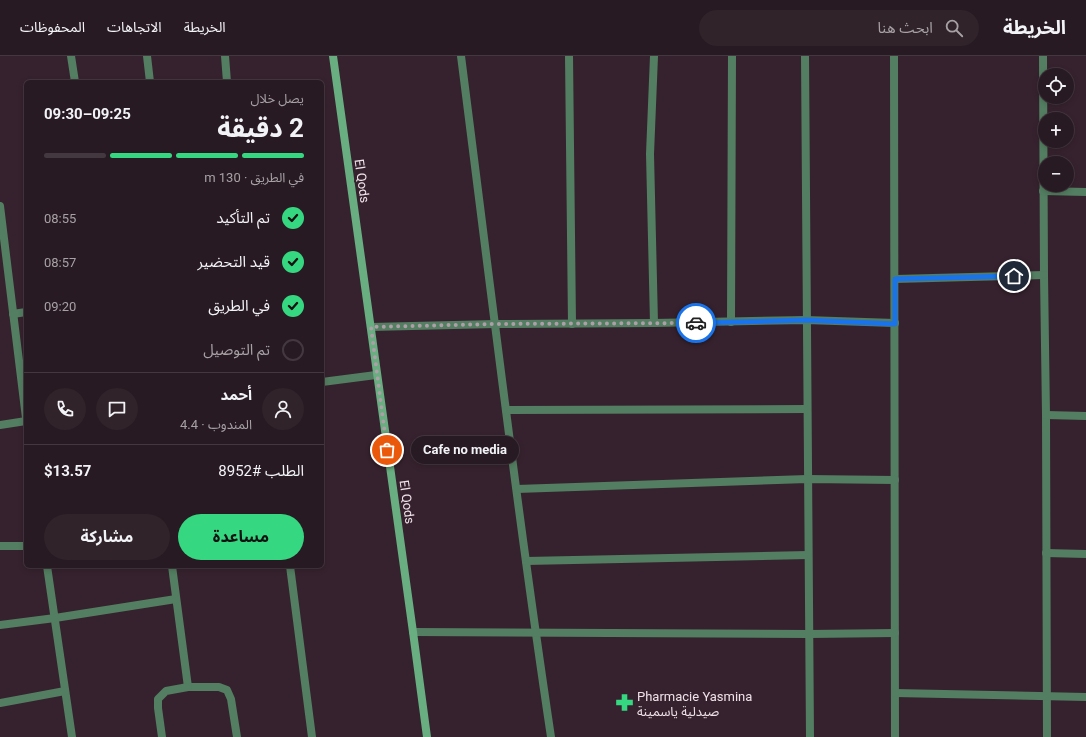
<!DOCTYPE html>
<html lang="ar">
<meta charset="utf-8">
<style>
:root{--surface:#281a22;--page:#30232a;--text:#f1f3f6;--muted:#a5a1a5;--line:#443840;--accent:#35d881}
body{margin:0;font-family:Roboto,"Noto Sans Arabic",sans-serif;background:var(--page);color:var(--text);direction:rtl;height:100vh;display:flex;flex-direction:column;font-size:15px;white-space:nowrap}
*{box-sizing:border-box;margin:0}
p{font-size:13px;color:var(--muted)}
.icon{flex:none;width:22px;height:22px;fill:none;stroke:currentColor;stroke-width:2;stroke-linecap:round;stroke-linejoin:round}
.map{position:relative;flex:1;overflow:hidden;direction:ltr}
.drawer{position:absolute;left:24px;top:24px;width:300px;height:488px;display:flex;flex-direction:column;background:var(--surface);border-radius:6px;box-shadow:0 2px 6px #0003,0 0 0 1px var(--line);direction:rtl}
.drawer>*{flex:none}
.buttons{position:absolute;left:1038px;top:12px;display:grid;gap:8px}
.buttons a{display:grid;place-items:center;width:36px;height:36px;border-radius:50%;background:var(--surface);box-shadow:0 2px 6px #0003,0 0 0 1px var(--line);font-size:20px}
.pin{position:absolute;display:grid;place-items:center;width:34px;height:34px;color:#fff;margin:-17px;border:2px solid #fff;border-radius:50%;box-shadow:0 1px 4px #0007}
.courier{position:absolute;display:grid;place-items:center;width:40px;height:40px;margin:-20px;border:3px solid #1a73e8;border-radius:50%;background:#fff;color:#222;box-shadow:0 1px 5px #0007}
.bubble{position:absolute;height:28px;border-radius:14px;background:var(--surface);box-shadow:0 2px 6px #0003,0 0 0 1px var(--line);font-size:13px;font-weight:700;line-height:28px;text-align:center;direction:rtl}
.summary em{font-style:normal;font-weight:700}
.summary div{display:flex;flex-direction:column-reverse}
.summary{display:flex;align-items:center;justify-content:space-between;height:68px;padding:0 20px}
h1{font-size:26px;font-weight:700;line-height:30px}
.bar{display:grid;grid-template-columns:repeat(4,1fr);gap:6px 4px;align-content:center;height:48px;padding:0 20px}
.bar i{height:5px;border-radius:3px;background:var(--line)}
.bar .active{background:var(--accent)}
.bar p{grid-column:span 4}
.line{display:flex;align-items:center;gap:10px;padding:0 20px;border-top:1px solid var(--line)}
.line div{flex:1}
.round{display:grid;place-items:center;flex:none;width:42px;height:42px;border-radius:21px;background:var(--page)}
ol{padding:0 20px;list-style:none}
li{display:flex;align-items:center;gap:12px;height:44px}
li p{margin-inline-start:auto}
li .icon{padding:4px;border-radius:50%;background:var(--accent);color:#111;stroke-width:4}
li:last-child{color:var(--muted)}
li i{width:22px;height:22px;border:2px solid var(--line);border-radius:50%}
.primary-button{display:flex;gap:8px;margin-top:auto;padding:8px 20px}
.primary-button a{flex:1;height:46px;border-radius:24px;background:var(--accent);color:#111;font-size:16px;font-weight:700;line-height:46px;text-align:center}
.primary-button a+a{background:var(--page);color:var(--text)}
header{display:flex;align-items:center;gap:24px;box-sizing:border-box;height:56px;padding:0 20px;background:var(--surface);border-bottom:1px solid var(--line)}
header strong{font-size:19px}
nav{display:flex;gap:22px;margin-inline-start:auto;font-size:14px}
.search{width:280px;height:36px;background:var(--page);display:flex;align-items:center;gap:10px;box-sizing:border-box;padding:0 14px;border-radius:22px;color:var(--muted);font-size:15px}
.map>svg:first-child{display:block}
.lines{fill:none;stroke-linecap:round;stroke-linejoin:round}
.street{stroke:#537e61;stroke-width:8}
.secondary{stroke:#68ae80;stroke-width:8}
.done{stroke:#ae9ea7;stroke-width:4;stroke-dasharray:0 7.2}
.route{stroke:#1a73e8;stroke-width:5}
.labels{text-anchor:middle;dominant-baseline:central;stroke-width:4;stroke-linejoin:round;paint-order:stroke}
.street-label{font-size:13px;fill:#efe1e8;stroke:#36222e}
.poi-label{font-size:13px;fill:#efe1e8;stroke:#36222e;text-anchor:start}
</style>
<header>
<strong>الخريطة</strong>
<div class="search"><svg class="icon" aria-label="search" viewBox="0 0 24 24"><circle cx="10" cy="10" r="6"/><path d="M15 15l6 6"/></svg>ابحث هنا</div>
<nav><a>الخريطة</a><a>الاتجاهات</a><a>المحفوظات</a></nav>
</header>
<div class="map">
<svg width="1086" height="681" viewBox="0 0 1086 681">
<rect width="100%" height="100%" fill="#36222e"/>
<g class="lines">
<g class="street">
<polyline points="71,0 75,26"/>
<polyline points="147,0 150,26"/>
<polyline points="225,0 227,26"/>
<path d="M461 0C490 227 517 454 551 681"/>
<polyline points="569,0 572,268"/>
<path d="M805 0C808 227 807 454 810 681"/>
<polyline points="894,0 895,681"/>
<polyline points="1043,0 1044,219 1046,359 1047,681"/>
<polyline points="1043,135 1086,136"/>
<polyline points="0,150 26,362"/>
<polyline points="895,223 1044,219"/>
<polyline points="13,258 26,256"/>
<polyline points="731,266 732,0"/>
<polyline points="654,267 650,98 654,0"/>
<polyline points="371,271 495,268 654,267 806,264 895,267"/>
<polyline points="322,326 376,319"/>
<polyline points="506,354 807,353"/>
<polyline points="1046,359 1086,360"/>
<polyline points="0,369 26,365"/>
<polyline points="517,433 807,423 895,424"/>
<polyline points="0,490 26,490"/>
<polyline points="1046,497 1086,498"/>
<polyline points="526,505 808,499"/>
<polyline points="47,510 72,681"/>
<polyline points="172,510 188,631 219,631 227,634 231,643 237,681"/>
<polyline points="290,510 312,681"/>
<polyline points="0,569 55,562 176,543"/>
<polyline points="413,576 809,578 895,577"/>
<polyline points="895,637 1086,641"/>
<polyline points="0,647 65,635"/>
<polyline points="162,681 158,652 158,643 166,635 188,631"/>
</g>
<polyline class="secondary" points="333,0 413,576 427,681"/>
</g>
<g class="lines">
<polyline class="done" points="387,394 371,271 495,268 696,267"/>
<polyline class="route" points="696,267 806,264 895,268 895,223 1014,220"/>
</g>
<defs>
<symbol id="pharmacy-bare" viewBox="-9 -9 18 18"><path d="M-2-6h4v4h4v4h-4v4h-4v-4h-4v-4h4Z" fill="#35d881" stroke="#36222e" stroke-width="2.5" paint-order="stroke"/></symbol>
</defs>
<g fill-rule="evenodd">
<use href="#pharmacy-bare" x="612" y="634" width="25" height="25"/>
</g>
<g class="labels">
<g class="street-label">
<text transform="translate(362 125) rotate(82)">El Qods</text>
<text transform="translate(407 446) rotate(82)">El Qods</text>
</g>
<g class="poi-label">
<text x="637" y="640">Pharmacie Yasmina<tspan x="637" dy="15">صيدلية ياسمينة</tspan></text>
</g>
</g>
</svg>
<div class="buttons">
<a><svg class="icon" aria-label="locate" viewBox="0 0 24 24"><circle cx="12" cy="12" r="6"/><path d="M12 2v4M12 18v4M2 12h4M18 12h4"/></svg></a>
<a>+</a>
<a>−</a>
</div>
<div class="pin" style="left:387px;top:394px;background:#ea580c"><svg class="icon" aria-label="bag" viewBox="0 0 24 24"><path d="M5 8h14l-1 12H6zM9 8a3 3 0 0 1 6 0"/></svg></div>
<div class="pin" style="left:1014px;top:220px;background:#1f2937"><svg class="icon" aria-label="home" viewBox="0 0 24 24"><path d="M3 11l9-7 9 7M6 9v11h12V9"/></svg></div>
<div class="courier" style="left:696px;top:267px"><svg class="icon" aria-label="car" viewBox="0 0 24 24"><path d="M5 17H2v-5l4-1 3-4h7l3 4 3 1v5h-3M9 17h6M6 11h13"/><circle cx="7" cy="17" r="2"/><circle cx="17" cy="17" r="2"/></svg></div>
<div class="bubble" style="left:411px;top:380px;width:108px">Cafe no media</div>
<section class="drawer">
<div class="summary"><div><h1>2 دقيقة</h1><p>يصل خلال</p></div><em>09:25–09:30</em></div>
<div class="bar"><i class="active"></i><i class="active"></i><i class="active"></i><i></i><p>في الطريق · 130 m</p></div>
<ol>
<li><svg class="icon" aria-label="check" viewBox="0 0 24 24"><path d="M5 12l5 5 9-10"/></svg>تم التأكيد<p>08:55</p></li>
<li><svg class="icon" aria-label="check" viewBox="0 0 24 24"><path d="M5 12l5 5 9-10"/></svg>قيد التحضير<p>08:57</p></li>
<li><svg class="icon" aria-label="check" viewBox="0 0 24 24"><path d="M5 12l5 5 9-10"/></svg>في الطريق<p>09:20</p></li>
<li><i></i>تم التوصيل</li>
</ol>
<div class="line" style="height:72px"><a class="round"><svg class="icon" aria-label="person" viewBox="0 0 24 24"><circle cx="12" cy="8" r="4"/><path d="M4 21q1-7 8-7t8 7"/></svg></a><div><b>أحمد</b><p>المندوب · 4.4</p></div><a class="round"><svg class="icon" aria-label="chat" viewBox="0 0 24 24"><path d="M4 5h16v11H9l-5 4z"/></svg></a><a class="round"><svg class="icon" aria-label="phone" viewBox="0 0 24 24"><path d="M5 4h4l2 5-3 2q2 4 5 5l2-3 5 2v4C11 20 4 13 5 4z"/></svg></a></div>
<div class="line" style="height:52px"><div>الطلب #8952</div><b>$13.57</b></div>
<div class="primary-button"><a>مساعدة</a><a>مشاركة</a></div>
</section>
</div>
